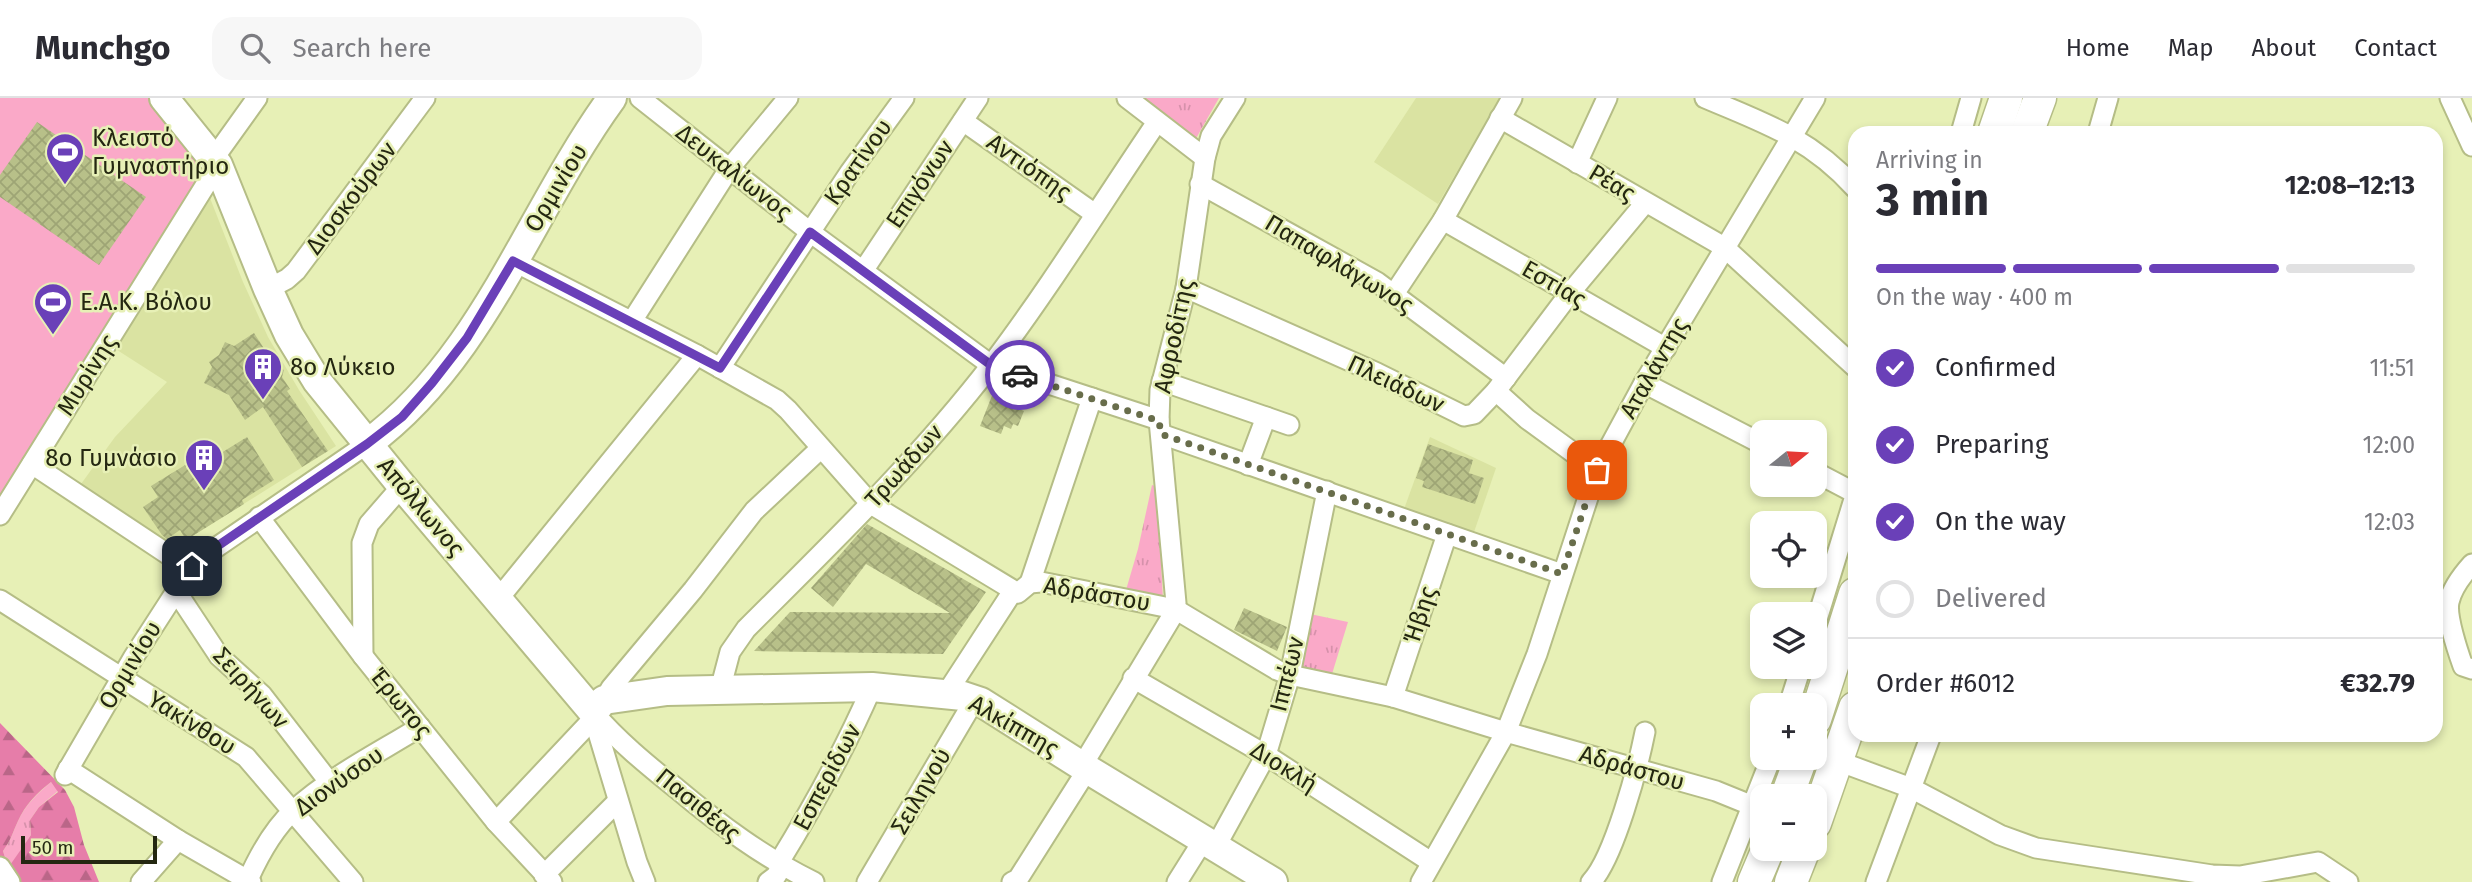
<!DOCTYPE html>
<meta charset="utf-8">
<style>
:root{--surface:#fff;--page:#f7f7f7;--text:#2b2b33;--muted:#7c7c81;--line:#e1e1e2;--accent:#6a40b8}
body{margin:0;font-family:"Fira Sans",sans-serif;background:var(--page);color:var(--text);height:100vh;display:flex;flex-direction:column;font-size:26px;white-space:nowrap}
*{box-sizing:border-box;margin:0}
p{font-size:23px;color:var(--muted)}
.icon{flex:none;width:38px;height:38px;fill:none;stroke:currentColor;stroke-width:2;stroke-linecap:round;stroke-linejoin:round}
.map{position:relative;flex:1;overflow:hidden}
.drawer{position:absolute;left:1848px;top:28px;width:595px;height:616px;display:flex;flex-direction:column;background:var(--surface);border-radius:21px;box-shadow:0 4px 10px #0003}
.drawer>*{flex:none}
.needle{width:46px;rotate:72deg}
.buttons{position:absolute;left:1750px;top:322px;display:grid;gap:14px}
.buttons a{display:grid;place-items:center;width:77px;height:77px;border-radius:14px;background:var(--surface);box-shadow:0 4px 10px #0003;font-size:35px}
.scale{position:absolute;left:21px;bottom:18px;width:136px;box-sizing:border-box;padding-left:7px;border:4px solid #242711;border-top:0;font-size:19px;line-height:24px;white-space:nowrap;color:#242711;-webkit-text-stroke:5px #e7f0b6;paint-order:stroke}
.pin{position:absolute;display:grid;place-items:center;width:60px;height:60px;color:#fff;margin:-30px;border-radius:14px;box-shadow:0 4px 10px #0006}
.courier{position:absolute;display:grid;place-items:center;width:70px;height:70px;margin:-35px;border:5px solid #6a40b8;border-radius:50%;background:#fff;color:#222;box-shadow:0 2px 9px #0007}
.overview em{font-style:normal;font-weight:700}
.overview div{display:flex;flex-direction:column-reverse}
.overview{display:flex;align-items:center;justify-content:space-between;height:119px;padding:0 28px}
h1{font-size:46px;font-weight:700;line-height:52px}
.bar{display:grid;grid-template-columns:repeat(4,1fr);gap:10px 7px;align-content:center;height:84px;padding:0 28px}
.bar i{height:9px;border-radius:5px;background:var(--line)}
.bar .active{background:var(--accent)}
.bar p{grid-column:span 4}
.line{display:flex;align-items:center;gap:18px;padding:0 28px;border-top:2px solid var(--line)}
.line div{flex:1}
ol{padding:0 28px;list-style:none}
li{display:flex;align-items:center;gap:21px;height:77px}
li p{margin-inline-start:auto}
li .icon{padding:7px;border-radius:50%;background:var(--accent);color:#fff;stroke-width:4}
li:last-child{color:var(--muted)}
li i{width:38px;height:38px;border:4px solid var(--line);border-radius:50%}
header{display:flex;align-items:center;gap:42px;box-sizing:border-box;height:98px;padding:0 35px;background:var(--surface);border-bottom:2px solid var(--line)}
header strong{font-size:33px}
nav{display:flex;gap:38px;margin-inline-start:auto;font-size:24px}
.search{width:490px;height:63px;background:var(--page);display:flex;align-items:center;gap:18px;box-sizing:border-box;padding:0 24px;border-radius:21px;color:var(--muted);font-size:26px}
.map>svg:first-child{display:block}
.built{fill:#dae3a2}
.grass{fill:url(#grass-tufts)}
.forest{fill:url(#forest-firs);fill-rule:evenodd}
.garden{fill:#faa9c8}
.building{fill:url(#building-cross-hatch)}
.lines{fill:none;stroke-linecap:round;stroke-linejoin:round}
.street-casing{stroke:#b5bd86;stroke-width:23}
.secondary-casing{stroke:#b5bd86;stroke-width:32}
.primary-casing{stroke:#b5bd86;stroke-width:35}
.street{stroke:#fff;stroke-width:19}
.secondary{stroke:#fff;stroke-width:28}
.primary{stroke:#fff;stroke-width:32}
.done{stroke:#686d4b;stroke-width:7;stroke-dasharray:0 12.6}
.route{stroke:#6a40b8;stroke-width:9}
.labels{text-anchor:middle;dominant-baseline:central;stroke-width:5;stroke-linejoin:round;paint-order:stroke}
.poi-label{font-size:24px;fill:#242711;stroke:#e7f0b6;text-anchor:start}
.street-label{font-size:24px;fill:#242711;stroke:#e7f0b6}
</style>
<header>
<strong>Munchgo</strong>
<div class="search"><svg class="icon" aria-label="search" viewBox="0 0 24 24"><circle cx="10" cy="10" r="6"/><path d="M15 15l6 6"/></svg>Search here</div>
<nav><a>Home</a><a>Map</a><a>About</a><a>Contact</a></nav>
</header>
<div class="map">
<svg width="2472" height="784" viewBox="0 0 2472 784">
<defs>
<pattern id="grass-tufts" width="24" height="20" patternUnits="userSpaceOnUse" patternTransform="scale(1.75)"><rect width="24" height="20" fill="#faa9c8"/><path d="M3 7l-1-3M5 7V3M7 7l1-3M15 17l-1-3M17 17v-4M19 17l1-3" fill="none" stroke="#d691ab"/></pattern>
<pattern id="forest-firs" width="22" height="20" patternUnits="userSpaceOnUse" patternTransform="scale(1.75)"><rect width="22" height="20" fill="#e67da9"/><path d="M5 1l3.5 6h-7zM16 11l3.5 6h-7z" fill="#ba6688"/></pattern>
<pattern id="building-cross-hatch" width="8" height="8" patternUnits="userSpaceOnUse" patternTransform="scale(1.75)"><rect width="8" height="8" fill="#b8c089"/><path d="M0 0l8 8M0 8l8-8" fill="none" stroke="#9ea575"/></pattern>
</defs>
<rect width="100%" height="100%" fill="#e7f0b6"/>
<g class="built">
<polygon points="1416,0 1500,0 1438,106 1374,64"/>
<polygon points="208,95 243,184 268,239 299,292 336,348 186,442 164,442 81,386 115,339 167,284 114,250"/>
<polygon points="1430,339 1496,370 1473,437 1403,414"/>
</g>
<g class="grass">
<polygon points="1138,0 1219,0 1194,44"/>
<polygon points="1152,387 1157,389 1163,502 1126,492 1138,451"/>
<polygon points="1310,516 1348,524 1332,576 1297,569"/>
<path d="M51 684 58 693 39 709 30 722 31 737 8 771 3 753C12 740 12 736 18 723 25 707 38 695 51 684Z"/>
</g>
<path class="forest" d="M0 625 65 692 74 709 84 747 99 784H0ZM51 684 58 694 39 709 30 722 31 737 8 770 3 753C12 740 12 736 18 723 25 707 38 694 51 684Z"/>
<polygon class="garden" points="0,0 152,0 211,68 0,407"/>
<g class="building">
<polygon points="37,24 146,99 99,167 0,99 0,77"/>
<polygon points="254,235 274,266 284,272 282,279 290,291 287,293 328,353 302,369 263,309 245,322 229,297 204,285 212,269 209,264 219,257 225,244 234,248"/>
<polygon points="995,290 1023,301 1019,311 1024,313 1018,328 1013,326 1011,331 1004,328 1001,336 980,328"/>
<polygon points="247,339 274,382 242,402 244,406 186,442 180,432 167,441 162,437 143,409 158,399 151,388 208,353 213,360"/>
<polygon points="1428,346 1473,362 1469,375 1484,380 1475,406 1422,389 1424,383 1416,380"/>
<polygon points="867,426 986,494 943,556 754,553 790,514 950,515 866,466 833,509 811,490"/>
<polygon points="1244,510 1287,529 1277,553 1234,532"/>
</g>
<g class="lines">
<defs>
<g id="street">
<polyline points="640,0 810,134 991,267 1159,322"/>
<polyline points="1127,0 1205,60"/>
<path d="M1705 0C1765 25 1811 41 1855 90"/>
<polyline points="2450,0 2472,48"/>
<polyline points="1500,20 1724,149 1855,269"/>
<polyline points="963,23 1095,116"/>
<polyline points="1961,35 1971,0"/>
<polyline points="2098,35 2108,0"/>
<polyline points="214,60 257,0"/>
<polyline points="1577,65 1607,0"/>
<polyline points="1200,86 1377,184 1506,280"/>
<polyline points="1443,122 1666,250"/>
<polyline points="513,163 697,257 777,302 788,312 871,406 1018,495 1030,485 1041,484 1175,511 1277,572 1290,577 1393,599 1506,634 1716,693 1753,708"/>
<polyline points="863,173 978,0"/>
<polyline points="1186,190 1377,275 1464,318 1474,316 1496,293 1570,195 1645,105"/>
<polyline points="268,191 287,181 296,173 425,0"/>
<polyline points="1394,196 1443,122 1512,0"/>
<polyline points="632,223 729,71 788,0"/>
<polyline points="720,270 850,74 904,0"/>
<polyline points="1162,283 1289,327"/>
<polyline points="1644,285 1762,346"/>
<polyline points="1496,293 1527,321 1597,372"/>
<polyline points="1161,336 1562,476"/>
<polyline points="32,366 190,471"/>
<polyline points="1248,367 1266,319"/>
<polyline points="1815,374 1855,395"/>
<polyline points="0,417 218,67"/>
<polyline points="259,419 363,558 496,724 552,784"/>
<path d="M2472 466C2463 476 2452 490 2449 504 2446 518 2458 554 2463 568L2472 571"/>
<polyline points="1030,485 1092,300"/>
<polyline points="176,493 219,558 262,597 330,685"/>
<polyline points="499,500 697,257"/>
<polyline points="0,502 246,659 353,784"/>
<polyline points="1815,528 1855,398"/>
<polyline points="363,558 362,445 369,426 402,388"/>
<polyline points="1133,580 1266,657 1431,764"/>
<path d="M720 592 730 554 746 531C831 446 918 362 992 266 1051 188 1102 105 1157 24"/>
<polyline points="946,596 1013,493"/>
<polyline points="1393,599 1447,436"/>
<polyline points="604,602 611,590 693,492 754,413 821,350"/>
<polyline points="1789,607 1801,569"/>
<path d="M593 614C618 643 646 666 676 690 720 727 763 759 814 784"/>
<polyline points="593,618 637,764 645,784"/>
<polyline points="1838,663 1911,690 2000,737 2036,750 2212,777 2240,778 2318,764 2348,784"/>
<polyline points="1082,668 1174,515 1176,505 1159,322 1160,292 1186,190 1205,60 1211,38 1235,0"/>
<polyline points="68,671 178,742 251,784"/>
<polyline points="65,677 133,560 195,464 367,346"/>
<polyline points="496,724 593,621"/>
<polyline points="1216,748 1266,657 1290,577 1327,393"/>
<path d="M778 766C813 709 845 651 872 589"/>
<polyline points="0,769 10,784"/>
<polyline points="544,777 618,703"/>
<polyline points="141,784 178,742"/>
<path d="M247 784C258 759 273 731 294 712 330 679 378 655 420 629"/>
<polyline points="768,784 776,778 782,768"/>
<polyline points="867,784 975,601"/>
<polyline points="1012,784 1018,781 1087,672"/>
<polyline points="1177,784 1204,741"/>
<polyline points="1421,784 1506,634 1537,556 1597,372 1644,285 1815,0"/>
<path d="M1591 784C1614 760 1638 669 1645 634"/>
<polyline points="1722,784 1771,660"/>
<polyline points="1876,784 1931,637"/>
</g>
<g id="secondary">
<polyline points="164,0 218,67 268,191 289,237 317,283 402,388 593,614 604,602 667,593 872,589 963,598 981,604 1082,668 1273,784"/>
<path d="M367 346C484 260 529 114 612 0"/>
</g>
<g id="primary">
<polyline points="1994,35 2006,0"/>
<polyline points="2027,35 2040,0"/>
<polyline points="1815,621 1855,496"/>
<polyline points="1787,698 1801,660"/>
<polyline points="1815,725 1855,610"/>
<polyline points="1754,784 1768,751"/>
<polyline points="1791,784 1804,751"/>
</g>
</defs>
<use href="#street" class="street-casing"/>
<use href="#secondary" class="secondary-casing"/>
<use href="#primary" class="primary-casing"/>
<use href="#street" class="street"/>
<use href="#secondary" class="secondary"/>
<use href="#primary" class="primary"/>
</g>
<g class="lines">
<polyline class="done" points="1020,277 1159,323 1161,336 1562,476 1597,372"/>
<polyline class="route" points="192,468 200,460 367,346 402,319 432,285 467,240 513,163 720,270 810,134 991,267 1020,277"/>
</g>
<defs>
<symbol id="stadium-pin" viewBox="-11 -11 22 30"><path d="M0 17L-7.5 6A9.5 9.5 0 1 1 7.5 6Z" fill="#6a40b8" stroke="#e7f0b6"/><path d="M0-5a6.5 5 0 1 0 0 10a6.5 5 0 1 0 0-10ZM-3.5-1.8h7v3.6h-7Z" fill="#fff"/></symbol>
<symbol id="building-pin" viewBox="-11 -11 22 30"><path d="M0 17L-7.5 6A9.5 9.5 0 1 1 7.5 6Z" fill="#6a40b8" stroke="#e7f0b6"/><path d="M-4-6H4V6H1V3H-1V6H-4ZM-2.5-4.3h1.7v1.8h-1.7ZM.8-4.3h1.7v1.8H.8ZM-2.5-1h1.7V.8h-1.7ZM.8-1h1.7V.8H.8Z" fill="#fff"/></symbol>
</defs>
<g fill-rule="evenodd">
<use href="#stadium-pin" x="43" y="32" width="44" height="60"/>
<use href="#stadium-pin" x="31" y="182" width="44" height="60"/>
<use href="#building-pin" x="241" y="247" width="44" height="60"/>
<use href="#building-pin" x="182" y="338" width="44" height="60"/>
</g>
<g class="labels">
<g class="poi-label">
<text x="92" y="40">Κλειστό<tspan x="92" dy="28">Γυμναστήριο</tspan></text>
<text x="80" y="204">Ε.Α.Κ. Βόλου</text>
<text x="290" y="269">8ο Λύκειο</text>
<text x="177" y="360" text-anchor="end">8ο Γυμνάσιο</text>
</g>
<g class="street-label">
<text transform="translate(858 64) rotate(-55)">Κρατίνου</text>
<text transform="translate(1029 69) rotate(35)">Αντιόπης</text>
<text transform="translate(734 74) rotate(38)">Δευκαλίωνος</text>
<text transform="translate(1612 85) rotate(31)">Ρέας</text>
<text transform="translate(920 86) rotate(-56)">Επιγόνων</text>
<text transform="translate(556 90) rotate(-59)">Ορμινίου</text>
<text transform="translate(351 100) rotate(-53)">Διοσκούρων</text>
<text transform="translate(1339 166) rotate(31)">Παπαφλάγωνος</text>
<text transform="translate(1554 186) rotate(30)">Εστίας</text>
<text transform="translate(1174 238) rotate(-78)">Αφροδίτης</text>
<text transform="translate(1654 270) rotate(-60)">Αταλάντης</text>
<text transform="translate(87 277) rotate(-58)">Μυρίνης</text>
<text transform="translate(1396 286) rotate(25)">Πλειάδων</text>
<text transform="translate(904 368) rotate(-48)">Τρωάδων</text>
<text transform="translate(421 409) rotate(50)">Απόλλωνος</text>
<text transform="translate(1097 496) rotate(10)">Αδράστου</text>
<text transform="translate(1420 517) rotate(-72)">Ήβης</text>
<text transform="translate(130 567) rotate(-59)">Ορμινίου</text>
<text transform="translate(1287 576) rotate(-76)">Ιππέων</text>
<text transform="translate(251 590) rotate(48)">Σειρήνων</text>
<text transform="translate(401 605) rotate(51)">Έρωτος</text>
<text transform="translate(192 625) rotate(32)">Υακίνθου</text>
<text transform="translate(1014 628) rotate(30)">Αλκίππης</text>
<text transform="translate(1284 669) rotate(32)">Διοκλή</text>
<text transform="translate(1632 670) rotate(16)">Αδράστου</text>
<text transform="translate(827 679) rotate(-62)">Εσπερίδων</text>
<text transform="translate(339 683) rotate(-35)">Διονύσου</text>
<text transform="translate(921 693) rotate(-60)">Σειληνού</text>
<text transform="translate(698 707) rotate(39)">Πασιθέας</text>
</g>
</g>
</svg>
<div class="buttons">
<a><svg class="needle" viewBox="-14 -14 28 28"><path d="M0-13l5 13h-10z" fill="#e53935"/><path d="M0 13l5-13h-10z" fill="#7c7c81"/></svg></a>
<a><svg class="icon" aria-label="locate" viewBox="0 0 24 24"><circle cx="12" cy="12" r="6"/><path d="M12 2v4M12 18v4M2 12h4M18 12h4"/></svg></a>
<a><svg class="icon" aria-label="layers" viewBox="0 0 24 24"><path d="M12 4l9 5-9 5-9-5zM3 14l9 5 9-5"/></svg></a>
<a>+</a>
<a>−</a>
</div>
<div class="scale">50 m</div>
<div class="pin" style="left:1597px;top:372px;background:#ea580c"><svg class="icon" aria-label="bag" viewBox="0 0 24 24"><path d="M5 8h14l-1 12H6zM9 8a3 3 0 0 1 6 0"/></svg></div>
<div class="pin" style="left:192px;top:468px;background:#1f2937"><svg class="icon" aria-label="home" viewBox="0 0 24 24"><path d="M3 11l9-7 9 7M6 9v11h12V9"/></svg></div>
<div class="courier" style="left:1020px;top:277px"><svg class="icon" aria-label="car" viewBox="0 0 24 24"><path d="M5 17H2v-5l4-1 3-4h7l3 4 3 1v5h-3M9 17h6M6 11h13"/><circle cx="7" cy="17" r="2"/><circle cx="17" cy="17" r="2"/></svg></div>
<section class="drawer">
<div class="overview"><div><h1>3 min</h1><p>Arriving in</p></div><em>12:08–12:13</em></div>
<div class="bar"><i class="active"></i><i class="active"></i><i class="active"></i><i></i><p>On the way · 400 m</p></div>
<ol>
<li><svg class="icon" aria-label="check" viewBox="0 0 24 24"><path d="M5 12l5 5 9-10"/></svg>Confirmed<p>11:51</p></li>
<li><svg class="icon" aria-label="check" viewBox="0 0 24 24"><path d="M5 12l5 5 9-10"/></svg>Preparing<p>12:00</p></li>
<li><svg class="icon" aria-label="check" viewBox="0 0 24 24"><path d="M5 12l5 5 9-10"/></svg>On the way<p>12:03</p></li>
<li><i></i>Delivered</li>
</ol>
<div class="line" style="height:91px"><div>Order #6012</div><b>€32.79</b></div>
</section>
</div>
